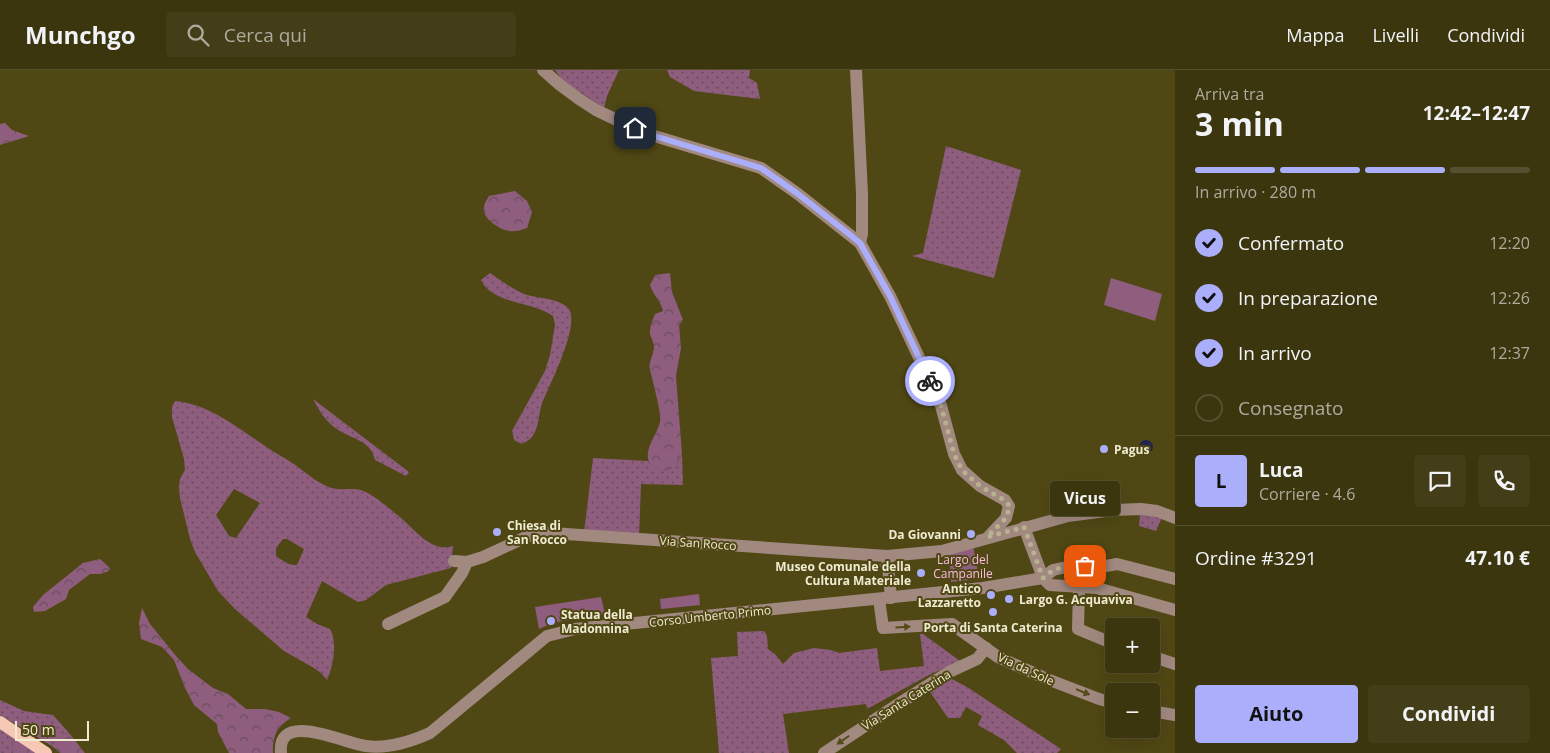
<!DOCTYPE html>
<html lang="it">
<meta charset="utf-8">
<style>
:root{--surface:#3c360f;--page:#433e18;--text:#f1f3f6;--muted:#acab9e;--line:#55502f;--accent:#abaffb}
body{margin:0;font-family:"Open Sans",sans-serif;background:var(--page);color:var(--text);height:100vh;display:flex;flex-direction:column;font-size:19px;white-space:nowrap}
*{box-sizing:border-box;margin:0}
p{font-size:16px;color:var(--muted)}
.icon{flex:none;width:28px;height:28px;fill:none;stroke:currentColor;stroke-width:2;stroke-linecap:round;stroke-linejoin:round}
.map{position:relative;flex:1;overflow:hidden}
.details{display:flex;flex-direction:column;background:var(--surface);width:375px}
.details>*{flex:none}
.buttons{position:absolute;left:1105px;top:548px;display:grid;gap:10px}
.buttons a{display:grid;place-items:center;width:55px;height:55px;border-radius:5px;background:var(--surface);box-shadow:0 5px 20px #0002,0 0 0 1px var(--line);font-size:25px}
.scale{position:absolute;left:15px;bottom:12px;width:74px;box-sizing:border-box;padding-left:5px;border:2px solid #efebd1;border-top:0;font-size:14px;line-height:18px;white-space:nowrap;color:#efebd1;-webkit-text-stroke:4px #504814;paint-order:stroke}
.pin{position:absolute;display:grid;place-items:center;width:42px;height:42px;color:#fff;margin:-21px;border-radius:10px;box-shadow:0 2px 8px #0006}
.courier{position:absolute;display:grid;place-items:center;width:50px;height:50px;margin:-25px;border:4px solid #abaffb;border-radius:50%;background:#fff;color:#222;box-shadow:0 1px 6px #0007}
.bubble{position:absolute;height:35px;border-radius:5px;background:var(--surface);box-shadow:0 5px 20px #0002,0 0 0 1px var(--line);font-size:16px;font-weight:700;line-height:35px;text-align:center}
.overview em{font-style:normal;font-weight:700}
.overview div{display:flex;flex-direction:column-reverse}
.overview{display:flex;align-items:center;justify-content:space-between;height:85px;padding:0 20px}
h1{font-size:32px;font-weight:700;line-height:38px}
.bar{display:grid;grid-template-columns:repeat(4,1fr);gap:8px 5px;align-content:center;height:60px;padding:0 20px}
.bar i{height:6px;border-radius:4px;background:var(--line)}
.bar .current{background:var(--accent)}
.bar p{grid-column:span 4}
.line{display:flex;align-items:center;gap:12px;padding:0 20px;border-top:1px solid var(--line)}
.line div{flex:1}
.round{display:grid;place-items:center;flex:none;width:52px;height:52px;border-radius:5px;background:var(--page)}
ol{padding:0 20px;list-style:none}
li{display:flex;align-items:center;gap:15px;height:55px}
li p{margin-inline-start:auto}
li .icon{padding:5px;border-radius:50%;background:var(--accent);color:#111;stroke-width:4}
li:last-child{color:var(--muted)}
li i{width:28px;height:28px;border:2px solid var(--line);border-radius:50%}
.action{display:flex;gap:10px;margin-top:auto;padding:10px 20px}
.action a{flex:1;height:58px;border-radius:5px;background:var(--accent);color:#111;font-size:20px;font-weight:700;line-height:58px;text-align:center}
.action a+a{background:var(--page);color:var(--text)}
header{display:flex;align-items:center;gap:30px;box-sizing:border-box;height:70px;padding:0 25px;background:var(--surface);border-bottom:1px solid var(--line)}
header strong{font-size:24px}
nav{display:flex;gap:28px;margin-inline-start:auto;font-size:18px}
.search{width:350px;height:45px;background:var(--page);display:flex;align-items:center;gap:12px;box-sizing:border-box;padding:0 18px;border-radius:5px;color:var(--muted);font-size:19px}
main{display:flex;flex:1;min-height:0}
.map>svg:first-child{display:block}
.grass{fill:url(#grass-dots);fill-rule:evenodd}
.forest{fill:url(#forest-crowns)}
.park{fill:#8f5d7e}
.water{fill:#242451}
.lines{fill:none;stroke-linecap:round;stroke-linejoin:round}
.minor{stroke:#a18980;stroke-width:12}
.major{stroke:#f8c8b6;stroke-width:12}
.oneway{fill:#544b19}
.done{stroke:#b7b28f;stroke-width:5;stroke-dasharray:0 9}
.route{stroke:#abaffb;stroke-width:6}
.poi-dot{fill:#abaffb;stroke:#504814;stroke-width:2}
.labels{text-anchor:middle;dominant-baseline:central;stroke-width:4;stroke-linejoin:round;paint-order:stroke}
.poi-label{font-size:12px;font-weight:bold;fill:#efebd1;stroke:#504814;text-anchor:start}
.street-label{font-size:12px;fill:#efebd1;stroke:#504814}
.park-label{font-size:12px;fill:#fabbe3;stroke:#504814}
</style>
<header>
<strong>Munchgo</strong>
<div class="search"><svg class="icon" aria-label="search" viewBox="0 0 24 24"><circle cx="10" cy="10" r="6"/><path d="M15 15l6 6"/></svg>Cerca qui</div>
<nav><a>Mappa</a><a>Livelli</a><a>Condividi</a></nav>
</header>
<main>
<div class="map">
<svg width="1175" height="683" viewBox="0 0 1175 683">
<defs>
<pattern id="grass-dots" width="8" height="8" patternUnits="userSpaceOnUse" patternTransform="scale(1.25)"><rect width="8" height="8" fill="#8f5d7e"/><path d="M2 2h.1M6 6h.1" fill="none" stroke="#68505b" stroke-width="1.8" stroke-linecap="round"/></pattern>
<pattern id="forest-crowns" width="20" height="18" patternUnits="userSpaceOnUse" patternTransform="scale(1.25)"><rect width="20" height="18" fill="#8f5d7e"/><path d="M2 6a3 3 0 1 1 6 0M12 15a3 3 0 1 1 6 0" fill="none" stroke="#68505b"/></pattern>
</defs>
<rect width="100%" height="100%" fill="#504814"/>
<g class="grass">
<polygon points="555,0 619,0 607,26 604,38 563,11"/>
<polygon points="667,0 750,0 749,8 757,13 760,29 694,21 670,7"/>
<polygon points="946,76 1021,100 994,208 912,186 923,183"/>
<path d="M490 203C501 210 510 218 522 223 536 229 555 227 567 237 583 250 550 314 543 331 538 342 540 357 532 367 530 370 525 372 522 374L514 370 512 361 545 301 550 285 555 255 553 246C534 232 492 234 481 210Z"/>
<path d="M313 329 409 402 406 406 375 390C371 369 349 369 334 357 324 349 319 340 313 329Z"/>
<path d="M175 331C209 334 238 358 265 376 275 383 285 388 294 394 305 402 316 412 329 417 340 422 354 416 366 422 379 429 391 440 402 449 416 461 432 483 453 476L451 498 386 515 366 530 358 532 322 511 306 547 317 554 330 559C338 573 333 596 327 610L321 603 314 598 284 581 235 539 218 521 195 482 190 469 180 428 179 417 180 409 185 400 184 389 172 347V337ZM234 419 260 433 236 468 229 466 216 445ZM283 469H287L304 479 297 495C289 496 282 490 276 486V478Z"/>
<path d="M682 384 683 415 641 414 639 467 584 463 593 388 648 391C654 402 665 402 676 397Z"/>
<polygon points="1140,445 1162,447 1156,461 1139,456"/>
<polygon points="836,493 881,494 882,498 837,503"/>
<polygon points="764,561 767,566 768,579 775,584 783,594 794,583 814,578 831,580 839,583 877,578 880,601 924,596 920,564 923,564 960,591 927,606 867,639 866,634 783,644 789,683 719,683 711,588 738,586 737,562"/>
<polygon points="948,607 967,617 1061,679 1057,683 1017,683 1004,670 978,655 982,646 966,637 960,648 948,648 928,619"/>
<path d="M0 630 24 641 53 645 69 663C61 664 54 669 52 676L0 645Z"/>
<polygon points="0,658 12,666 13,683 0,683"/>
</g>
<g class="forest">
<polygon points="5,53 12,60 29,66 0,75 0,54"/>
<path d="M515 121 527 131 532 142 527 158C523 159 519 161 515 161 505 163 486 152 484 141 483 135 486 131 489 126Z"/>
<path d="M670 203 672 222 683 250 679 255 681 278 676 306 682 384 676 397C667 401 653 403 649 392 644 378 657 365 660 352 662 343 652 310 650 299 648 293 654 284 654 277 654 272 650 267 650 262 650 256 653 249 655 244L663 241C661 231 653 225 650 215L655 205Z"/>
<polygon points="100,489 110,498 109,501 100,504 90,504 69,520 66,529 45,541 34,542 33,537 43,525 83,493"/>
<path d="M142 538 150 554 176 586 188 599 213 618 228 624 246 639H265L279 642 291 648C277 656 272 667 273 683H229L218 662 217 654 194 635 185 618 174 590 162 577 141 569 139 553Z"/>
<polygon points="69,663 85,683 60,683 52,676 57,666"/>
<polygon points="12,666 38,683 13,683"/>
</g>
<g class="park">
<polygon points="1111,208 1162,224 1155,251 1104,235"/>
<polygon points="973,475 979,509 951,512 949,482"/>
<polygon points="699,524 700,535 661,539 660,529"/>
<polygon points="601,527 605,544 552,553 539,559 535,537"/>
</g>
<circle class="water" cx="1146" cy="377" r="7"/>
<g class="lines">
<g class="minor">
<polyline points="543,0 560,15 579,29 596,40 623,53 651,65 761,98 798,124 860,173 890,226 940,332 954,384 962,400 980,416 1005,430 1009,436 1006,448 989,466"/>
<polyline points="856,0 862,124 862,164 860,173"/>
<polyline points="1024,457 1043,508 1050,515 1097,518 1175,540"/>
<polyline points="887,486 891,528"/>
<polyline points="454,491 467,492 483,487 537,462 887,486 942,481 1068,446 1113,440 1141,439 1157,441 1175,448"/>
<polyline points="1089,499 1117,494 1175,509"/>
<polyline points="1079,517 1078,559 1114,574"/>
<polyline points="879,529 883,558 952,554 998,587 1047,609 1099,629 1114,633"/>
<polyline points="388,554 445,527 462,503 467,492"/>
<polyline points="1151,586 1175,594"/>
<polyline points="1151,641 1175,645"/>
<path d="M281 683C277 639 346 674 366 676 388 679 410 672 430 663L547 566 575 559 983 518 1043 508 1053 500 1071 496 1081 495 1089 499 1090 507 1088 513 1079 517"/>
<polyline points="824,683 903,631 949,602 977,589 986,578"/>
</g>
<polyline class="major" points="0,652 46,683"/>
</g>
<defs><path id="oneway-solid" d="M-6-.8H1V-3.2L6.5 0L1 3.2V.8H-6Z" transform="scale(1.25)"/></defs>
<g class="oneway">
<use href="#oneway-solid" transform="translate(903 557) rotate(-3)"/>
<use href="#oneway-solid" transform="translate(1083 622) rotate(22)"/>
<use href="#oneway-solid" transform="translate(843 670) rotate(145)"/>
</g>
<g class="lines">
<path class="done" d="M930 311 940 332 954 384 962 400 980 416 1004 430 1010 436 1006 448 987 467 1024 457 1043 508C1052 498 1072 493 1085 496"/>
<polyline class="route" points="635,58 651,65 761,98 798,124 849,164 860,173 890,226 930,311"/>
</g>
<g class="poi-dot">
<circle cx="1104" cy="379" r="5"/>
<circle cx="497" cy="462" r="5"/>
<circle cx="971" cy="464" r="5"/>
<circle cx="921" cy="503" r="5"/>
<circle cx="991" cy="525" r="5"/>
<circle cx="1009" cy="529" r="5"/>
<circle cx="993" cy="542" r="5"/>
<circle cx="551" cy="551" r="5"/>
</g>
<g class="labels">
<g class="poi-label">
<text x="1114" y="379">Pagus</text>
<text x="507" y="455">Chiesa di<tspan x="507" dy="14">San Rocco</tspan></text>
<text x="961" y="464" text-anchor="end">Da Giovanni</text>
<text x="911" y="496" text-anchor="end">Museo Comunale della<tspan x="911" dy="14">Cultura Materiale</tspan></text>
<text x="981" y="518" text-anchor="end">Antico<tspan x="981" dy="14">Lazzaretto</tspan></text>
<text x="1019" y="529">Largo G. Acquaviva</text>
<text x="561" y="544">Statua della<tspan x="561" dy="14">Madonnina</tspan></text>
<text x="993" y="557" text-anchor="middle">Porta di Santa Caterina</text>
</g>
<g class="street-label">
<text transform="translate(698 473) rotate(4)">Via San Rocco</text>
<text transform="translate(710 546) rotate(-6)">Corso Umberto Primo</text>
<text transform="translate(1026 599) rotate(25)">Via da Sole</text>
<text transform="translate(906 630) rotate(-32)">Via Santa Caterina</text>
</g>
<g class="park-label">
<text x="963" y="489">Largo del<tspan x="963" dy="14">Campanile</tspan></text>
</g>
</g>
</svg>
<div class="buttons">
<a>+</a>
<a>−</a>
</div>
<div class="scale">50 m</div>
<div class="pin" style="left:1085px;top:496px;background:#ea580c"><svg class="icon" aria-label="bag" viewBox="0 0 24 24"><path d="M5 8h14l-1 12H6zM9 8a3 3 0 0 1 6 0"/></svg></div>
<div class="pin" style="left:635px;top:58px;background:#1f2937"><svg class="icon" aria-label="home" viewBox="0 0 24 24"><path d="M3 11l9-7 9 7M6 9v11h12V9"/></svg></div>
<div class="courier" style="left:930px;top:311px"><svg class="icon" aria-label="bike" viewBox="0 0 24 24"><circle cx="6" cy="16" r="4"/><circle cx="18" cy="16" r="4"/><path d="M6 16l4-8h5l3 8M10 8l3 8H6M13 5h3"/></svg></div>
<div class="bubble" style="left:1050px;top:411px;width:70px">Vicus</div>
</div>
<section class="details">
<div class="overview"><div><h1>3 min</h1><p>Arriva tra</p></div><em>12:42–12:47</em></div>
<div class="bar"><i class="current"></i><i class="current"></i><i class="current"></i><i></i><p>In arrivo · 280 m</p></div>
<ol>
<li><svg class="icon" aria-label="check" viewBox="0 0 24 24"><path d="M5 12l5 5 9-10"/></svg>Confermato<p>12:20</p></li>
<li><svg class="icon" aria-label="check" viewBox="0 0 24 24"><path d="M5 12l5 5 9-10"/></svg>In preparazione<p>12:26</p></li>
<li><svg class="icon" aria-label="check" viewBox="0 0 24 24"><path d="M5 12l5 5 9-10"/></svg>In arrivo<p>12:37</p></li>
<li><i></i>Consegnato</li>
</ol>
<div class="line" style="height:90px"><b class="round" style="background:var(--accent);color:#111">L</b><div><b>Luca</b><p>Corriere · 4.6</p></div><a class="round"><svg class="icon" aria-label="chat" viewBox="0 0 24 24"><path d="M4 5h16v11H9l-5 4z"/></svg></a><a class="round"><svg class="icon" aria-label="phone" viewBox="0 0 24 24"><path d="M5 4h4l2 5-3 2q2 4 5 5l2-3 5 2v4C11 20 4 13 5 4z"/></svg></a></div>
<div class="line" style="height:65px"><div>Ordine #3291</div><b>47.10 €</b></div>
<div class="action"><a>Aiuto</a><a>Condividi</a></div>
</section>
</main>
